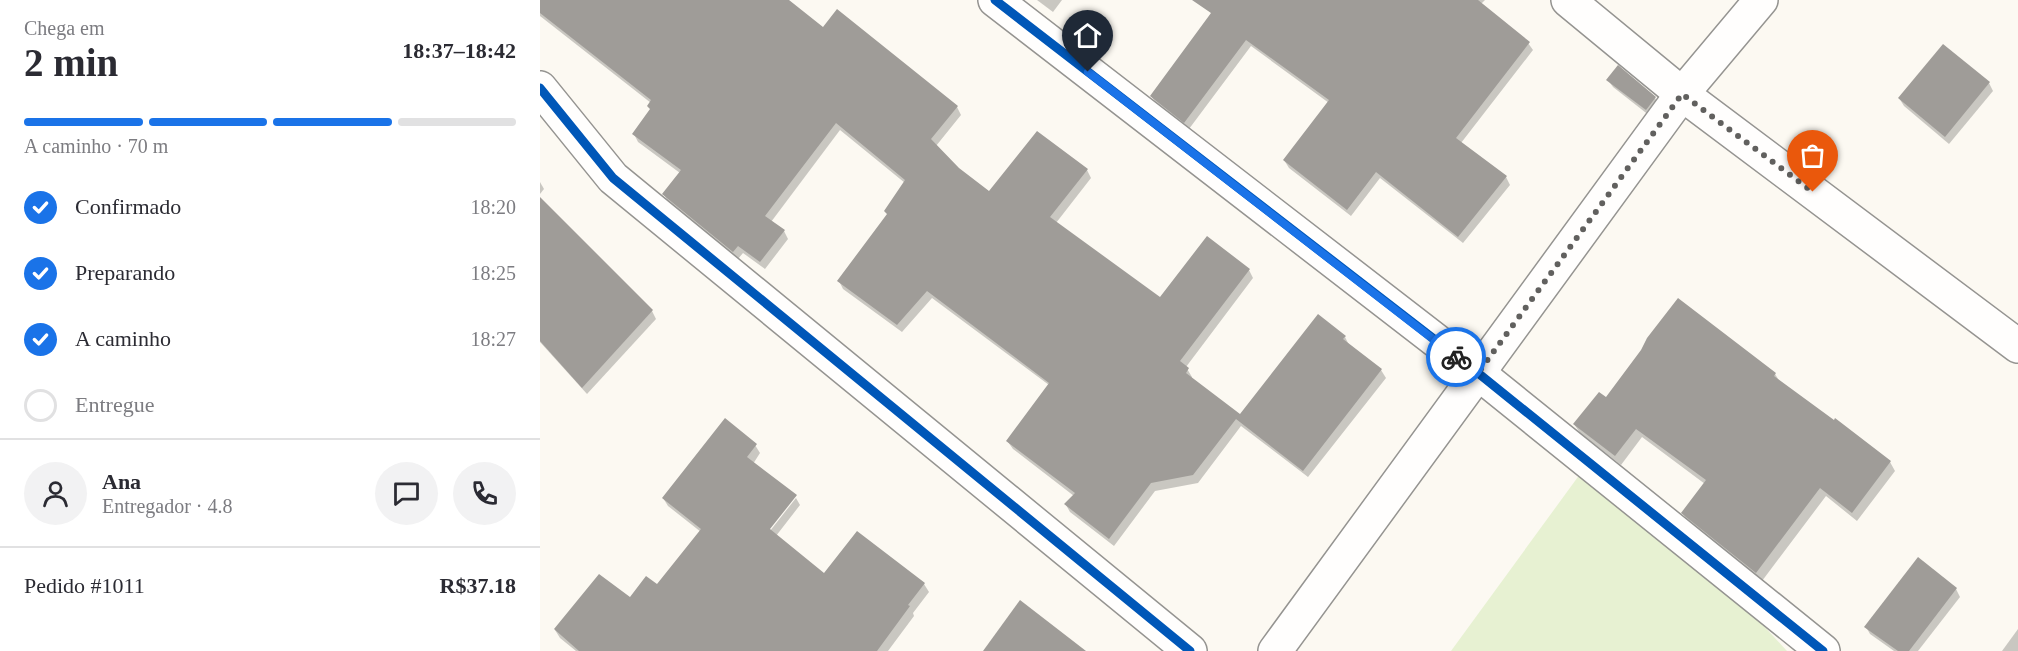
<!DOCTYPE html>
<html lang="pt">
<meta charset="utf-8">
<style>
:root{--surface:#fff;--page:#f2f2f3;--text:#2b2b33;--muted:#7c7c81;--line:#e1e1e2;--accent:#1a73e8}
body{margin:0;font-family:Georgia,serif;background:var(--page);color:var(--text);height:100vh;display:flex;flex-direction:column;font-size:22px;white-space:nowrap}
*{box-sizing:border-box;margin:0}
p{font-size:20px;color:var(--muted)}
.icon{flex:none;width:33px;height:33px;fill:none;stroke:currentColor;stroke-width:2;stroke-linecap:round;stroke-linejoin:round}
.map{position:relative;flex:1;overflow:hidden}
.sheet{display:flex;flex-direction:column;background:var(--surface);width:540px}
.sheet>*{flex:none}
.pin{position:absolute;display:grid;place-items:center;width:51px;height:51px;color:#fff;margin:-62px -26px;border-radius:50% 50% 50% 0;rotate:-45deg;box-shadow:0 0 6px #0007}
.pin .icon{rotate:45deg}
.courier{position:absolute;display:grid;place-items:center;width:60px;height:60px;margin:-30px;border:4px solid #1a73e8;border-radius:50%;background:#fff;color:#222;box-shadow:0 2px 8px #0007}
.summary em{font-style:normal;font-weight:700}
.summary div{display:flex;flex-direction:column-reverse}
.summary{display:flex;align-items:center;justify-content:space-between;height:102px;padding:0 24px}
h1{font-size:39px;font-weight:700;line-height:45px}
.bar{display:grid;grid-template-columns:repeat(4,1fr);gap:9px 6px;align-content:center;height:72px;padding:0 24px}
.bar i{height:8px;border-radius:4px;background:var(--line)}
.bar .active{background:var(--accent)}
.bar p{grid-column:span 4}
.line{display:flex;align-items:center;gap:15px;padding:0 24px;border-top:2px solid var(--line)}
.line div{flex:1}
.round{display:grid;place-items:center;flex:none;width:63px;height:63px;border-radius:32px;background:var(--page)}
ol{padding:0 24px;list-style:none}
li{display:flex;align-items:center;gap:18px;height:66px}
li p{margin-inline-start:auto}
li .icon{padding:6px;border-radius:50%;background:var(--accent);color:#fff;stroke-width:4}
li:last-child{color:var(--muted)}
li i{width:33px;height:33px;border:3px solid var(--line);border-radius:50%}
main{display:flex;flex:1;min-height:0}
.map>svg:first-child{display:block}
.green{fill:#e7f1d2}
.shadow{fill:#0003}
.building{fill:#9f9c98}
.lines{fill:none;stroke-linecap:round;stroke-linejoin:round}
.minor-casing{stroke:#959491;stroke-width:36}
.minor{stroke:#fffefd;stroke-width:33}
.cycleway-casing{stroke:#fff;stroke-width:13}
.cycleway{stroke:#0057b8;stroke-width:9}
.done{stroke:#61605e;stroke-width:6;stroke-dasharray:0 10.8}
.route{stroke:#1a73e8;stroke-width:8}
</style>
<main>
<section class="sheet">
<div class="summary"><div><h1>2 min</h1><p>Chega em</p></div><em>18:37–18:42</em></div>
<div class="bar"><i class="active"></i><i class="active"></i><i class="active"></i><i></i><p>A caminho · 70 m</p></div>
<ol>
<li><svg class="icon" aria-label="check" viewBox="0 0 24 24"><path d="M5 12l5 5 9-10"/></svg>Confirmado<p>18:20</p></li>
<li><svg class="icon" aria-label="check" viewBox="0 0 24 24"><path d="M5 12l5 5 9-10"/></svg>Preparando<p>18:25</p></li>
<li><svg class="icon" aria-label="check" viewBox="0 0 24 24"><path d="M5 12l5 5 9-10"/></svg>A caminho<p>18:27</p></li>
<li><i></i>Entregue</li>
</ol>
<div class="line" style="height:108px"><a class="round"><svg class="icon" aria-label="person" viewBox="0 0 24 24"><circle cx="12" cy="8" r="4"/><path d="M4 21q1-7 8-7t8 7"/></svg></a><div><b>Ana</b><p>Entregador · 4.8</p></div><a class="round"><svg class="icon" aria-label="chat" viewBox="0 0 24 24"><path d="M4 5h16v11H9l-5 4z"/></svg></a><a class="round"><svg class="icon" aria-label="phone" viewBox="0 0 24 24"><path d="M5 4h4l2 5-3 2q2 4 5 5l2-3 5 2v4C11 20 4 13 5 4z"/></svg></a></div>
<div class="line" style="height:78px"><div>Pedido #1011</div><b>R$37.18</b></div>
</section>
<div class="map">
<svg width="1478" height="651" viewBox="0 0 1478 651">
<rect width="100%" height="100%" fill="#fcf9f2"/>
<polygon class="green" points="1059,448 1247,651 911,651"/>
<g class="shadow">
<polygon points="0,0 246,0 283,29 417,107 421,115 396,146 418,169 449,193 547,170 551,178 516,223 620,299 709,270 713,278 646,367 652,377 651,379 700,416 805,337 809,345 841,370 846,378 768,477 701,426 658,483 615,491 574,546 530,512 526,505 534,496 473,449 468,442 509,385 392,298 362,332 303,289 299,281 348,215 365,183 300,130 231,222 244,231 248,239 225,269 203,253 198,259 128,202 124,194 140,173 98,142 94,134 111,110 111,103 0,16"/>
<polygon points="497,0 522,0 513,12"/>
<polygon points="682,0 945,0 941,4 988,43 993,50 921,143 966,177 970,185 923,243 840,178 811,216 749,168 744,160 789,103 711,46 649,129 616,103 611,96"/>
<polygon points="1068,80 1115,98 1119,105 1110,116 1073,87"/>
<polygon points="1449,83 1453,91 1409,144 1364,106 1359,98"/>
<polygon points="0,182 4,189 0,194"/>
<polygon points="0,199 112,311 116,319 47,394 0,342"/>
<polygon points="1139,300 1235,374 1240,382 1350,462 1355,471 1317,521 1286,496 1222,581 1148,522 1143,513 1165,484 1102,437 1081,465 1040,433 1034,424 1066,399"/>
<polygon points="215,445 220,453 213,464 256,497 253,497 224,534 226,536 256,498 260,505 236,536 284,575 384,584 389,592 373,613 374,616 348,651 36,651 20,638 15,630 90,599 117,586 161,532 128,506 123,498"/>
<polygon points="1416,589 1420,597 1378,651 1354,651 1330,634 1326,627"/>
<polygon points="1478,629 1478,651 1462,651"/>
</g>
<g class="building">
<polygon points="0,0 249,0 283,27 297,9 418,106 391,139 419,168 449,191 497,131 548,169 510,217 620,297 667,236 710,269 640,361 649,368 646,373 700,414 778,314 806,336 803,339 842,369 763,471 696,419 653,475 611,483 569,539 524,504 535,493 466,441 509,383 387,291 357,325 297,281 347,214 344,211 365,180 296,123 225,216 245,230 220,262 198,246 193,252 122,194 141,170 92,134 110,109 107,106 111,100 0,13"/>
<polygon points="652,0 938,0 990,42 916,138 967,176 918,237 836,172 807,210 743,160 789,100 706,40 644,123 610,96 671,13"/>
<polygon points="1403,44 1450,82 1405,137 1358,98"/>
<polygon points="1078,65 1116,97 1106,110 1066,80"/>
<polygon points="0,197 113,310 42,388 0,341"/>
<polygon points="1138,298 1236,373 1234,376 1294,420 1295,418 1351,461 1312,513 1280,488 1216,573 1141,513 1166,480 1096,429 1075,456 1033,424 1059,392 1066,397 1101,350 1107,338"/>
<polygon points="185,418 217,444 207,457 257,495 230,529 284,573 317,531 385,583 368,605 370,606 337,651 39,651 14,629 59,574 90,597 106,576 117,584 161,529 122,498"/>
<polygon points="1378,557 1417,588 1369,651 1358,651 1324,627"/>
<polygon points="480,600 546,651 443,651"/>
</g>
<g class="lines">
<defs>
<g id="minor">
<polyline points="455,0 938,373 1283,651"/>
<polyline points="1028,0 1142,94 1478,346"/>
<polyline points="0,88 73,178 650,651"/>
<polyline points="735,651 1142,94 1221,0"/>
</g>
</defs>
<use href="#minor" class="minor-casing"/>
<use href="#minor" class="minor"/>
<defs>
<g id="cycleway">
<polyline points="455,0 938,373 1283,651"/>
<polyline points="0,88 73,178 650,651"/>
</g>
</defs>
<use href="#cycleway" class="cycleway-casing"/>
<use href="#cycleway" class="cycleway"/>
</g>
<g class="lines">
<polyline class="done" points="916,357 938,373 1142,94 1273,192"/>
<polyline class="route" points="548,72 916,357"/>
</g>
</svg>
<div class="pin" style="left:1273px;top:192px;background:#ea580c"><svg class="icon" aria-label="bag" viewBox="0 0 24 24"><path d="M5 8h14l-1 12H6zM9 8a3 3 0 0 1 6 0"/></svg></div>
<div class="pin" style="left:548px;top:72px;background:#1f2937"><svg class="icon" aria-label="home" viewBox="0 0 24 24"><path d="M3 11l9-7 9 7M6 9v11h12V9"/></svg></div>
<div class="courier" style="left:916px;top:357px"><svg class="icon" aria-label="bike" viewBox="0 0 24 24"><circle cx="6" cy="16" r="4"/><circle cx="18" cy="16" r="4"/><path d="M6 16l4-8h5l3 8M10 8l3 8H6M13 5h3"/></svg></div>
</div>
</main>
